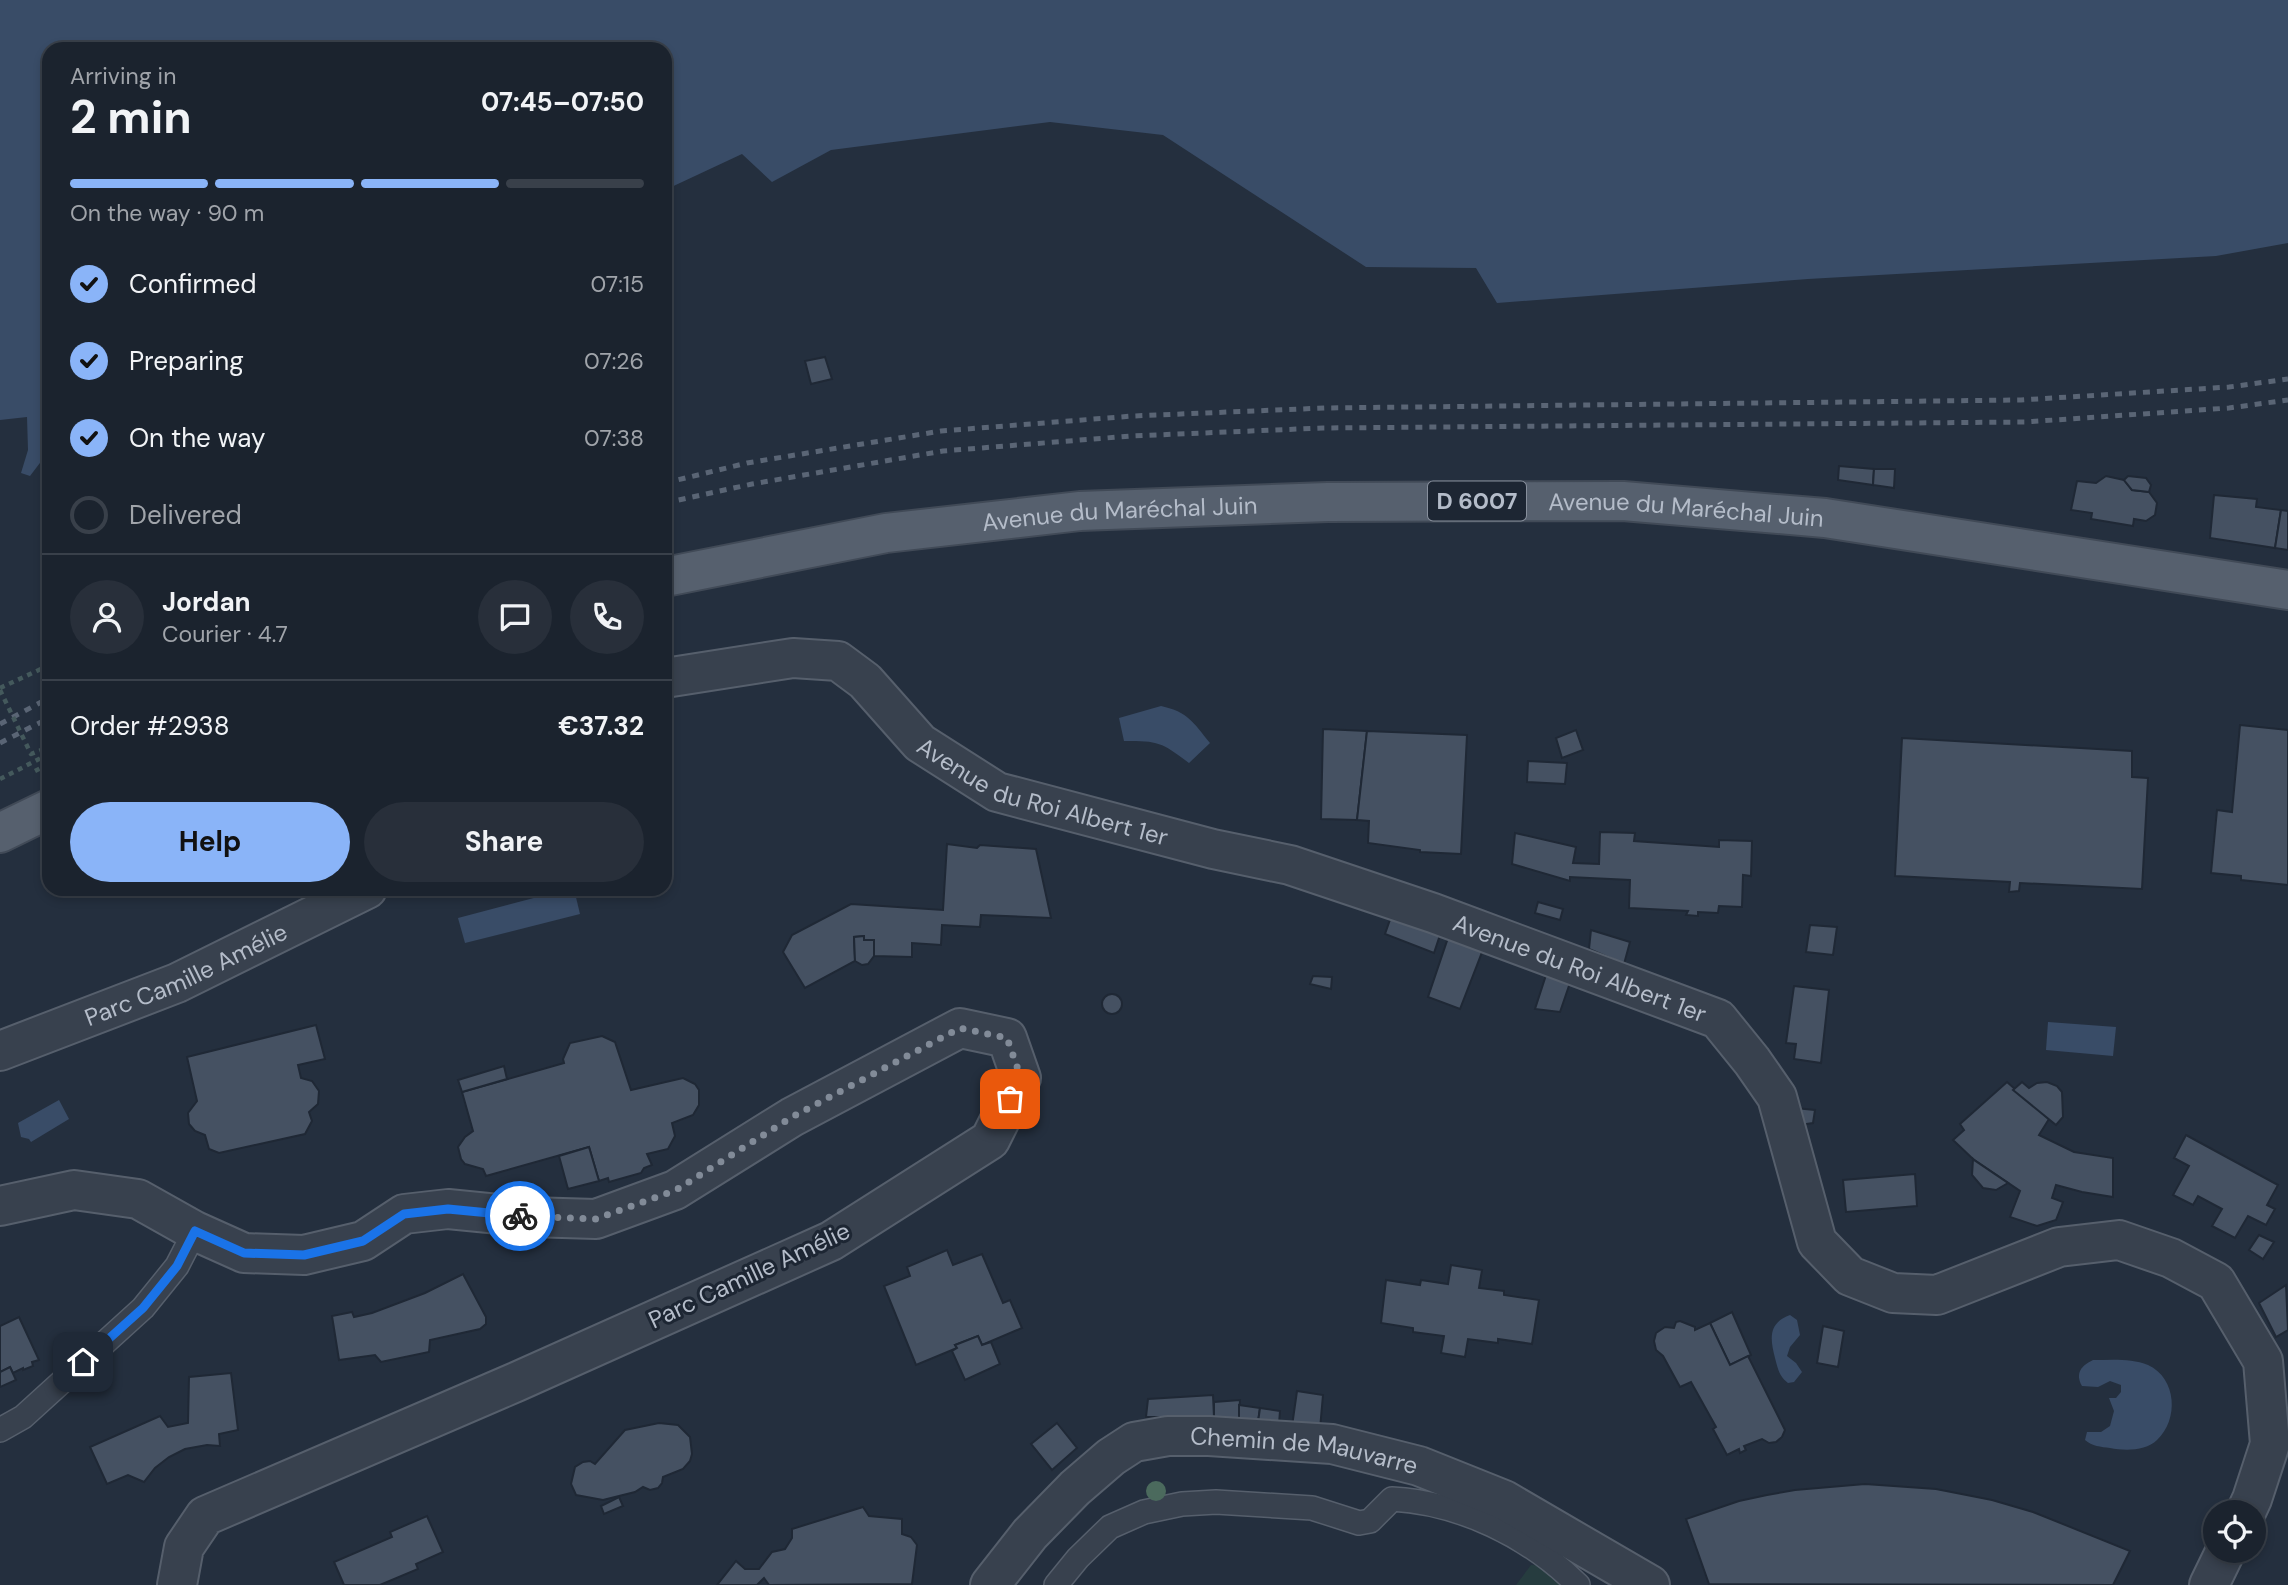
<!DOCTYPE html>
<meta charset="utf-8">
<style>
:root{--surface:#1b232e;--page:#282f3a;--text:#f1f3f6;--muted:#a0a4aa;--line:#39404a;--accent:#8ab4f8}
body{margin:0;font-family:"DM Sans",sans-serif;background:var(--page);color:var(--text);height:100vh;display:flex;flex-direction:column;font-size:26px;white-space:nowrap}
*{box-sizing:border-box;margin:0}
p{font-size:23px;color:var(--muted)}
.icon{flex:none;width:38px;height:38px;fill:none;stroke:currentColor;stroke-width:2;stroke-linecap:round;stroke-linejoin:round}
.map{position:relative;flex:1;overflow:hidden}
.sheet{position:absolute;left:42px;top:42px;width:630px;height:854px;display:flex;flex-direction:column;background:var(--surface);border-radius:21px;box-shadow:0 4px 10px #0003,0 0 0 2px var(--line)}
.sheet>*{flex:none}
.tools{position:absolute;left:2203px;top:1500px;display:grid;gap:14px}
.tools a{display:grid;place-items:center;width:63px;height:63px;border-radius:50%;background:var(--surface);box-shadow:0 4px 10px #0003,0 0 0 2px var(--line);font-size:35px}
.pin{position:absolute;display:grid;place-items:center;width:60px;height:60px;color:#fff;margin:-30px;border-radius:14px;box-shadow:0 4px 10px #0006}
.courier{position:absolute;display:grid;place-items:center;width:70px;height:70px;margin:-35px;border:5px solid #1a73e8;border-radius:50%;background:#fff;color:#222;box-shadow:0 2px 9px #0007}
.head em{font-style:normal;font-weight:700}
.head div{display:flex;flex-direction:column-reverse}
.head{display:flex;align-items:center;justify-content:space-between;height:119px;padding:0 28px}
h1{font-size:46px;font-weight:700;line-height:52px}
.bar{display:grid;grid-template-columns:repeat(4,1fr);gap:10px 7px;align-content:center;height:84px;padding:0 28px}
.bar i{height:9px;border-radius:5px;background:var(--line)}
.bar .current{background:var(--accent)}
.bar p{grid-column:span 4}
.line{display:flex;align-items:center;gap:18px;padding:0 28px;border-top:2px solid var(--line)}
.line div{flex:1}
.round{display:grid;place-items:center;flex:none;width:74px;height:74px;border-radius:37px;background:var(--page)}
ol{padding:0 28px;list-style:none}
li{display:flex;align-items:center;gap:21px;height:77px}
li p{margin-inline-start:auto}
li .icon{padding:7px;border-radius:50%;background:var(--accent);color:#111;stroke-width:4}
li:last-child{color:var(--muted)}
li i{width:38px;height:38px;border:4px solid var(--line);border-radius:50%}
.primary-button{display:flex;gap:14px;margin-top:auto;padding:14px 28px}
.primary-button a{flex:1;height:80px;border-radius:42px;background:var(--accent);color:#111;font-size:28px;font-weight:700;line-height:80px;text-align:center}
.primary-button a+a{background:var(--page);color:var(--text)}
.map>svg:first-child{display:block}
.green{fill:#263c3f}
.water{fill:#394c67}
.building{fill:#455162;stroke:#1f2835;stroke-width:2}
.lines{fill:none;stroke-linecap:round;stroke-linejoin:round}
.service-casing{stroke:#565f6c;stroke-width:26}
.minor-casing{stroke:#565f6c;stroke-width:42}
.primary-casing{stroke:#414a57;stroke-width:42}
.path{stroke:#44595c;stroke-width:4.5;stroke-dasharray:5 5;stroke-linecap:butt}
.service{stroke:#38414e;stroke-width:23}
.minor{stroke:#38414e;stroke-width:38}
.primary{stroke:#56606e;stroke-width:38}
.rail{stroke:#5a6575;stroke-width:5;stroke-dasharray:7 7;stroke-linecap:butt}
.path-bridge{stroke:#44595c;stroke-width:4.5;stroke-dasharray:5 5;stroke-linecap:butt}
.tree{fill:#4b6a5d}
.done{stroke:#828b98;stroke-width:7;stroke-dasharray:0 12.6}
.route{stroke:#1a73e8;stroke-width:9}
.labels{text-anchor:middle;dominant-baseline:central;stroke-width:6;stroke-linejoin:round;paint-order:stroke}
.shield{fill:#1d2633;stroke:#878f9c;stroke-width:2}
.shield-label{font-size:23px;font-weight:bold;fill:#b4bcc9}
.street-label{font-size:24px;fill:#b4bcc9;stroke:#1d2633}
</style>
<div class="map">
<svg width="2288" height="1585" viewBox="0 0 2288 1585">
<rect width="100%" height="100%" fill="#242f3e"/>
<polygon class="green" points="1531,1565 1559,1566 1578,1585 1516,1585"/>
<g class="water">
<polygon points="0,0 2288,0 2288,243 2216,256 1808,279 1497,303 1476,268 1366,267 1163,135 1050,122 831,150 772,182 742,154 665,190 665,49 49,49 49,451 30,476 21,473 28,450 27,417 0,420"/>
<path d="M1161 706C1188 712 1193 722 1210 743L1189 763C1161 742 1159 741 1124 741L1119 718Z"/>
<polygon points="568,889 574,889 580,914 465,943 458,918"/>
<polygon points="2048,1022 2116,1027 2113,1056 2046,1050"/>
<polygon points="59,1100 69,1119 31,1142 29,1139 21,1137 18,1123"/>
<path d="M1790 1315 1797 1320 1800 1335 1790 1347 1787 1356 1796 1363 1802 1372 1794 1382 1788 1383C1779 1376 1778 1369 1775 1358 1770 1339 1768 1323 1790 1315Z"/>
<path d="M2093 1360C2111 1360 2131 1358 2148 1365 2177 1378 2179 1420 2157 1440 2146 1451 2125 1451 2110 1448 2101 1447 2092 1446 2085 1440L2087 1432H2101L2110 1426 2114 1411 2109 1398H2116L2121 1392V1385L2110 1381 2098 1387 2082 1386C2075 1373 2081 1366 2093 1360Z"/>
</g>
<g class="building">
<polygon points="825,357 832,379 811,384 805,361"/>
<polygon points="1839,466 1874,469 1873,485 1838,480"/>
<polygon points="1874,469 1895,469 1894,488 1873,485"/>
<polygon points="2106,476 2124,480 2132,490 2149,492 2157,503 2155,515 2146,521 2134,519 2133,526 2091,519 2092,513 2071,510 2077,481 2096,483"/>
<polygon points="2128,476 2146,478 2151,485 2149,492 2132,490 2124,480"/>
<polygon points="2214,495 2257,499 2256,507 2281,510 2275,548 2210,538"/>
<polygon points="2281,510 2288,511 2288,550 2275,548"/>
<polygon points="2240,725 2288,730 2288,885 2241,880 2241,876 2211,873 2217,810 2232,812"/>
<polygon points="1323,729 1367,731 1357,820 1321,819"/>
<polygon points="1576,730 1583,750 1562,758 1556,738"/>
<polygon points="1367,731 1467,735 1461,854 1420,852 1420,850 1368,843 1369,821 1357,820"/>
<polygon points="1902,738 2132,751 2132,777 2148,778 2142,889 2020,883 2019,891 2009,892 2010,882 1895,876"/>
<polygon points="1528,761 1567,763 1565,784 1527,782"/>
<polygon points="1600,832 1635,833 1634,841 1719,847 1719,840 1752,841 1751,876 1743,875 1742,907 1719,906 1718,913 1698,912 1698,916 1686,915 1688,911 1629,908 1630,880 1570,877 1570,881 1512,864 1515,833 1576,847 1573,863 1599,864"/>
<polygon points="947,844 977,848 980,845 1036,849 1051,918 981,915 980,927 942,925 941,945 912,943 912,957 874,956 874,940 864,940 864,936 854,937 855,961 805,988 783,952 792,935 851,904 943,910"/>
<polygon points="1538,902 1563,909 1560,920 1535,913"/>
<polygon points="1392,914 1441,932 1434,953 1385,934"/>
<polygon points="1810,925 1837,927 1833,955 1806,952"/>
<polygon points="1591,930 1630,942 1624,964 1589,949"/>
<polygon points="1449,935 1484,947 1460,1009 1428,997"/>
<polygon points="864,936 864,940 874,940 874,956 868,964 862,965 855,961 854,937"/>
<polygon points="1548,969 1572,977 1560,1012 1535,1009"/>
<polygon points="1313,976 1332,977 1331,989 1310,984"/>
<polygon points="1794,986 1829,990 1821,1063 1794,1059 1796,1044 1786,1043"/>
<circle cx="1112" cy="1004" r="10"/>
<polygon points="316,1025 325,1059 298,1065 301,1078 312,1081 319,1091 318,1104 309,1112 312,1121 305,1134 219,1153 209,1149 205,1135 195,1131 189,1124 188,1113 197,1101 187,1057"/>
<polygon points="602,1036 615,1042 631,1090 683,1078 695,1084 699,1090 699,1105 693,1115 672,1123 675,1136 668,1149 647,1154 652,1165 644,1168 641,1173 609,1182 608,1178 599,1181 589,1147 486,1176 483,1169 465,1164 461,1159 458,1147 465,1137 473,1131 462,1092 564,1063 563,1059 570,1043"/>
<polygon points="504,1066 507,1079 462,1092 458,1080"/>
<polygon points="2007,1082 2049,1119 2039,1135 2074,1152 2113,1158 2113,1197 2082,1192 2056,1185 2052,1198 2063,1202 2056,1220 2037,1226 2010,1217 2020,1191 1973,1159 1953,1140 1964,1130 1960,1124"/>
<polygon points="2022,1082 2029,1088 2037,1083 2047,1082 2057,1086 2062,1092 2063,1117 2056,1125 2013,1090"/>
<polygon points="1795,1108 1815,1110 1813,1123 1800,1125"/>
<polygon points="2186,1135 2278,1185 2267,1205 2275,1209 2266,1225 2248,1216 2235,1238 2212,1226 2222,1209 2198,1196 2193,1205 2173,1195 2189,1166 2174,1158"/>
<polygon points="589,1147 599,1181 568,1189 559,1156"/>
<polygon points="1973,1159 1974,1160 2008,1183 1996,1190 1983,1188 1972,1175"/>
<polygon points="1915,1174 1917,1206 1846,1212 1843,1180"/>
<polygon points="2259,1235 2274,1242 2263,1259 2249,1250"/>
<polygon points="947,1250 953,1265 982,1254 1003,1303 1010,1300 1022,1328 982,1345 978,1336 955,1345 957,1348 916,1365 884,1286 910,1276 907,1267"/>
<polygon points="1451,1265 1482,1270 1479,1288 1504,1291 1504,1295 1539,1300 1532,1344 1498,1339 1498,1343 1468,1339 1465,1357 1441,1353 1444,1336 1413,1332 1413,1328 1381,1323 1386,1280 1420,1285 1421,1280 1448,1284"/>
<polygon points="463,1274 486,1317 486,1324 480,1329 430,1340 429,1352 381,1362 375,1355 339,1360 332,1316 352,1312 354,1317 372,1313 425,1293"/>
<polygon points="2286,1285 2288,1330 2276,1337 2259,1303"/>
<polygon points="1732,1312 1751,1355 1730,1365 1710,1323"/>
<polygon points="19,1317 39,1360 32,1362 33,1366 23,1370 23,1368 13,1373 10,1367 0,1372 0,1326"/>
<polygon points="1680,1321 1695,1327 1695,1330 1710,1323 1730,1365 1748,1356 1785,1430 1782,1437 1776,1442 1769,1443 1762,1439 1744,1446 1746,1450 1740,1453 1739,1449 1727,1455 1713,1429 1716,1427 1691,1382 1680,1387 1663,1356 1656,1350 1654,1341 1656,1333 1665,1327 1674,1328 1676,1322"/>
<polygon points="1823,1326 1844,1331 1838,1367 1817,1363"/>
<polygon points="978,1336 982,1345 991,1342 1000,1364 965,1380 952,1351 957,1348 955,1345"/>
<polygon points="10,1367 16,1380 0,1387 0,1372"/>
<polygon points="231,1373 238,1430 219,1434 220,1446 207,1445 185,1449 169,1457 155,1468 144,1482 128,1475 107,1484 90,1447 160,1416 168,1427 188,1423 189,1377"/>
<polygon points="1297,1391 1323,1395 1320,1429 1292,1426"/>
<polygon points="1213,1395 1214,1417 1146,1417 1148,1399"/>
<polygon points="1240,1400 1239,1419 1214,1417 1214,1402"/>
<polygon points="1239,1405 1260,1408 1258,1422 1239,1419"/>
<polygon points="1260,1408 1280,1411 1279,1424 1258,1422"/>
<polygon points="659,1423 678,1425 690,1437 692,1454 690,1461 683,1469 663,1477 662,1483 658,1488 650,1490 643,1487 635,1492 603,1500 576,1495 571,1484 575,1467 583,1462 590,1461 595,1464 625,1430"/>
<polygon points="1057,1423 1077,1448 1052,1470 1031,1444"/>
<polygon points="1865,1484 1936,1489 1992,1500 2033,1512 2130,1551 2113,1585 1709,1584 1686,1519 1739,1501 1767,1495 1795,1490"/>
<polygon points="619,1497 623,1506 604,1514 601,1506"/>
<polygon points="863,1507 869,1516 902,1519 902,1534 911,1537 917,1545 912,1584 769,1585 764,1578 757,1585 717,1585 736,1561 745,1569 759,1569 772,1552 785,1549 792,1538 792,1529"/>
<polygon points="427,1516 443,1552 416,1564 418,1569 380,1585 344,1585 334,1562 392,1537 390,1532"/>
</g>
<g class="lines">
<defs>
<g id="service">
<polyline points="0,1430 23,1417 143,1308 177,1266 195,1231"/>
<path d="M1056 1585 1078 1558 1110 1527 1144 1512 1182 1504 1216 1502 1312 1508 1359 1523 1370 1521 1392 1499C1461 1503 1529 1536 1578 1585"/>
</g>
<g id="minor">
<path id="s1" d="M665 678 793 658 838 661 865 681 920 743 997 792 1213 849 1290 865 1433 913 1718 1019 1752 1061 1777 1097 1817 1242 1850 1276 1893 1293 1937 1295 2059 1247 2119 1240 2171 1258 2216 1282 2263 1361 2270 1444 2252 1499 2246 1512"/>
<path id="s2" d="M0 1051 177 983 367 889"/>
<polyline points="0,1206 74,1190 138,1199 195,1231 244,1253 304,1255 363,1241 404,1214 448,1209 529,1217 596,1219 675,1190 792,1117 960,1028 1007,1038 1021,1078 990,1140 831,1241 516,1382 205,1516 184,1547 177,1585"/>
<path id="s3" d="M990 1585 1030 1534 1075 1488 1111 1457 1134 1442 1168 1436H1209L1332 1444 1419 1466 1504 1500 1650 1585"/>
<polyline points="2209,1585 2226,1550"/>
</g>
<g id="primary">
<path id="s4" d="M665 577 886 533 1080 511 1328 502 1623 501 1825 518 2288 590"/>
<polyline points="0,833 49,809"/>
</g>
</defs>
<use href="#service" class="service-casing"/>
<use href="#minor" class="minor-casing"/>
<use href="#primary" class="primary-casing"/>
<g class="path">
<polyline points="0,688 41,669"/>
<polyline points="35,771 49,764"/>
<polyline points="0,779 49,754"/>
</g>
<use href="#service" class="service"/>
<use href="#minor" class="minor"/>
<use href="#primary" class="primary"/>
<g class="rail">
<polyline points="665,483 747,463 941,431 1133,416 1325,408 2021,400 2229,387 2288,379"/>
<polyline points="665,503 752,484 943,451 1131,436 1323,428 2025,422 2229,408 2288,400"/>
<polyline points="0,724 49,698"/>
<polyline points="0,743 49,718"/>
</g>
<polyline class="path-bridge" points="0,690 31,754 49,747"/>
</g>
<circle class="tree" cx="1156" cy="1491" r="10"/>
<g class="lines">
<polyline class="done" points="520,1216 596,1219 676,1190 792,1117 960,1028 1007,1038 1021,1078 1010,1099"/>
<polyline class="route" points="83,1362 143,1308 177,1266 195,1231 244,1253 304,1255 363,1241 404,1214 448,1209 520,1216"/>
</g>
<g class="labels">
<rect class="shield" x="1428" y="481.5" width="98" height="39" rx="5"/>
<g class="shield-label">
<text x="1477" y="501">D 6007</text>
</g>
<g class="street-label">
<text stroke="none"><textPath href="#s4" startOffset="1027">Avenue du Maréchal Juin</textPath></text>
<text stroke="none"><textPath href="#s4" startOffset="460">Avenue du Maréchal Juin</textPath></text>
<text stroke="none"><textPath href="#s1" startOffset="425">Avenue du Roi Albert 1er</textPath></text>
<text stroke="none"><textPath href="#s1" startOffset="992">Avenue du Roi Albert 1er</textPath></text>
<text stroke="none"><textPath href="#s2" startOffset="201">Parc Camille Amélie</textPath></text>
<text transform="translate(749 1275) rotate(-25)">Parc Camille Amélie</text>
<text stroke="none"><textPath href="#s3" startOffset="376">Chemin de Mauvarre</textPath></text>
</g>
</g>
</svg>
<div class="tools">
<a><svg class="icon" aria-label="locate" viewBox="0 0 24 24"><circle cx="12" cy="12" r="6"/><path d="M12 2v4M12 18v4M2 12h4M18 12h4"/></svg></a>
</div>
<div class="pin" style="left:1010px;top:1099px;background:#ea580c"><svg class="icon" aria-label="bag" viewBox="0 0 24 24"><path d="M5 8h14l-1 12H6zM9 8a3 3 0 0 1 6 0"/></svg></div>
<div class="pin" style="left:83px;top:1362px;background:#1f2937"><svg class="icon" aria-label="home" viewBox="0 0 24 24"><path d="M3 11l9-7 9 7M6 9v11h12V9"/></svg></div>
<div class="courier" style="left:520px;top:1216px"><svg class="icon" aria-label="bike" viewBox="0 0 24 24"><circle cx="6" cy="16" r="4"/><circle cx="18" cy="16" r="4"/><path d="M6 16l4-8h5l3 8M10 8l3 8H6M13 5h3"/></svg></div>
<section class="sheet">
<div class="head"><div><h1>2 min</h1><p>Arriving in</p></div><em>07:45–07:50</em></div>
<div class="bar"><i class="current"></i><i class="current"></i><i class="current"></i><i></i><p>On the way · 90 m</p></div>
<ol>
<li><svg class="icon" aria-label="check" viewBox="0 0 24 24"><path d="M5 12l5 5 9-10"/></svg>Confirmed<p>07:15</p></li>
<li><svg class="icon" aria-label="check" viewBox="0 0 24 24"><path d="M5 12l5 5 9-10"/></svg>Preparing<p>07:26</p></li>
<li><svg class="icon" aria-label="check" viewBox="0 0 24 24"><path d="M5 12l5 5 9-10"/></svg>On the way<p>07:38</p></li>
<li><i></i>Delivered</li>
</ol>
<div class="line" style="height:126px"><a class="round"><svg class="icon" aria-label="person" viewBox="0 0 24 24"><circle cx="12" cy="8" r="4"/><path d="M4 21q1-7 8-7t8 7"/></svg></a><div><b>Jordan</b><p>Courier · 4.7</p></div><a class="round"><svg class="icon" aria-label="chat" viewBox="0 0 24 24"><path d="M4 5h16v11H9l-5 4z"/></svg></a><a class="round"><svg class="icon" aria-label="phone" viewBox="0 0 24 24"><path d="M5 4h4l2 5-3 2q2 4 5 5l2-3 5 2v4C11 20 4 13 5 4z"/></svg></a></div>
<div class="line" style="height:91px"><div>Order #2938</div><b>€37.32</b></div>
<div class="primary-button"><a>Help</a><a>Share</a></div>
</section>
</div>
